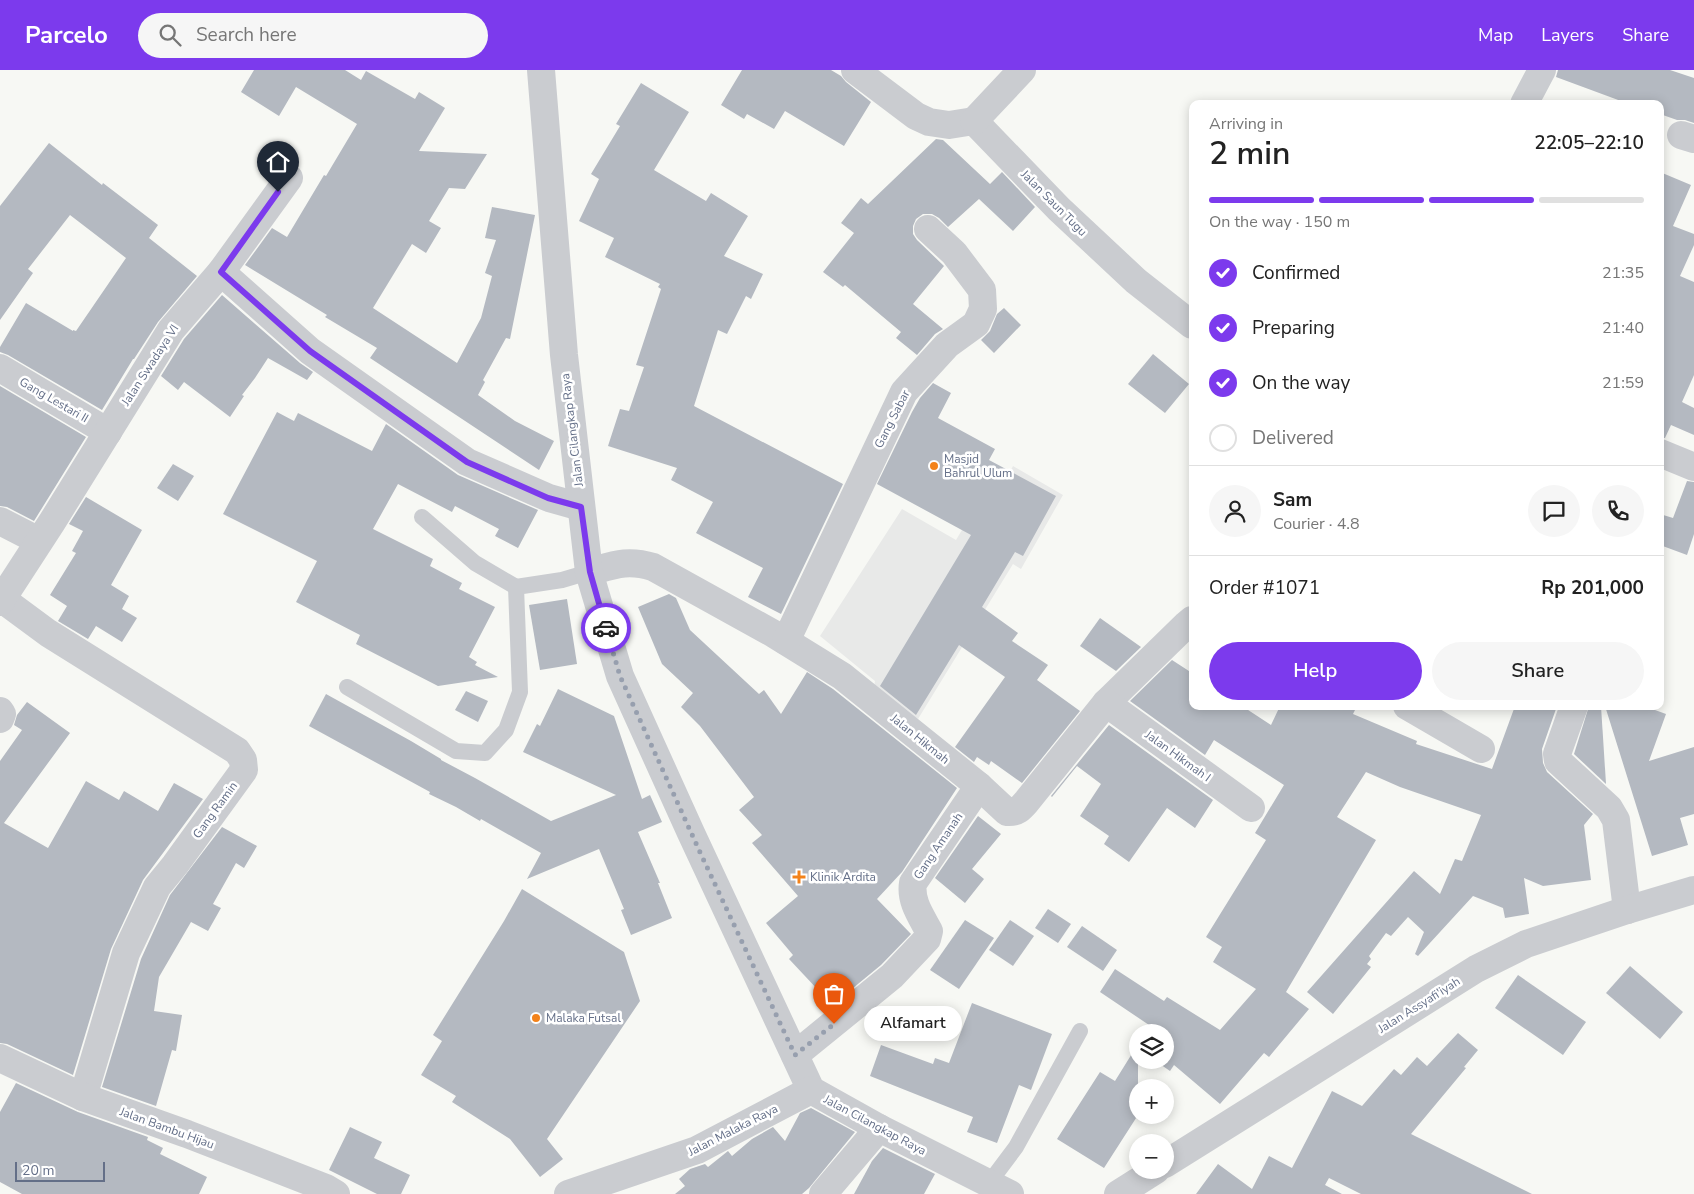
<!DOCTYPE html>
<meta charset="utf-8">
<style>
:root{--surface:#fff;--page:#f6f6f6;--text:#222;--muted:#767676;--line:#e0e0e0;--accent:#7c3aed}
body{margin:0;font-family:"Nunito Sans",sans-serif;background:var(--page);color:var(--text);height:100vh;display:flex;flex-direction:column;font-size:19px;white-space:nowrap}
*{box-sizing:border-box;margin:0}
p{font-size:16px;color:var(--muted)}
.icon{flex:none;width:28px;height:28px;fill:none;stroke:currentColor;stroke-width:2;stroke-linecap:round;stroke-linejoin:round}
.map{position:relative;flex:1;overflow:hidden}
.panel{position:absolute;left:1189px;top:30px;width:475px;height:610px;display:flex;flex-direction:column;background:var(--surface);border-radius:10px;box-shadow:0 2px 12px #0003}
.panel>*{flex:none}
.tools{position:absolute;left:1129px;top:954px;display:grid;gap:10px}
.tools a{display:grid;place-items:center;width:45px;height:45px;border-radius:50%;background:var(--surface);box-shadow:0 2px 12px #0003;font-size:25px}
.scale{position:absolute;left:15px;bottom:12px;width:90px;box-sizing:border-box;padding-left:5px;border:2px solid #646f88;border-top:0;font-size:14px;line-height:18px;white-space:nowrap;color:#646f88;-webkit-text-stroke:4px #fff;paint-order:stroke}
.pin{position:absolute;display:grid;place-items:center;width:42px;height:42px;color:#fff;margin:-51px -21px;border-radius:50% 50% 50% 0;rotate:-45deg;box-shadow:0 0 5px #0007}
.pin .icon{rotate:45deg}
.courier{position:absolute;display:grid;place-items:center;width:50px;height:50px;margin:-25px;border:4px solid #7c3aed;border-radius:50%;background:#fff;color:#222;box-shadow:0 1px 6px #0007}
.bubble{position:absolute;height:35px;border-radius:18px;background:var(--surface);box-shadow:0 2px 12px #0003;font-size:16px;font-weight:600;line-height:35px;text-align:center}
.head em{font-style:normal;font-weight:600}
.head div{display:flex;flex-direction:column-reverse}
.head{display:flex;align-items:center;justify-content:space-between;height:85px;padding:0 20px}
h1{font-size:32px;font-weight:600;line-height:38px}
.bar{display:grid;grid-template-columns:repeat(4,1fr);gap:8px 5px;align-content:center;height:60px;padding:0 20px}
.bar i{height:6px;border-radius:4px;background:var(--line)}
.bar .active{background:var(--accent)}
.bar p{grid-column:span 4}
.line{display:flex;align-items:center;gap:12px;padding:0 20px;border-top:1px solid var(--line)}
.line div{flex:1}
.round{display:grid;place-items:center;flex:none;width:52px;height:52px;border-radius:26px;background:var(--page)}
ol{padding:0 20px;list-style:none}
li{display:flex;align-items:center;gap:15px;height:55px}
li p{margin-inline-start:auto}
li .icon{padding:5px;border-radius:50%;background:var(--accent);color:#fff;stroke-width:4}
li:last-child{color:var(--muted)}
li i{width:28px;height:28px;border:2px solid var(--line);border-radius:50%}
.cta{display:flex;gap:10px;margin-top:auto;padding:10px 20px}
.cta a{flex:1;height:58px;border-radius:30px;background:var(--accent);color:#fff;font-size:20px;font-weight:600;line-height:58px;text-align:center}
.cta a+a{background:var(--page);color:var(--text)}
header{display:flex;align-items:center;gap:30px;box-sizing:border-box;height:70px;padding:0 25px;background:var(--accent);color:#fff}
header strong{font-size:24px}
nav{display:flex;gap:28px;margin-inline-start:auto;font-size:18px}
.search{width:350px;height:45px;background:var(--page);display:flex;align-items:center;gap:12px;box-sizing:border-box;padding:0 18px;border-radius:28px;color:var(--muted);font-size:19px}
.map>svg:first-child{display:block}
.built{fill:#e8e9e8}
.building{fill:#b4b9c1}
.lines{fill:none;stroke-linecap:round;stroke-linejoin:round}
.service{stroke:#caccd0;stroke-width:16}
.minor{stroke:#caccd0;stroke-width:28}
.tertiary{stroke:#caccd0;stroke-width:28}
.done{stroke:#979fae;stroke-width:5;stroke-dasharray:0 9}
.route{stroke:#7c3aed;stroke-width:6}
.poi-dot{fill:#f3821a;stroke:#fff;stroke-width:2}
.labels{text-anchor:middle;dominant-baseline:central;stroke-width:5;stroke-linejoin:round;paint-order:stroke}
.street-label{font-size:12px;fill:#646f88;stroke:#fff}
.poi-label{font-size:12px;fill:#646f88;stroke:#fff;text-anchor:start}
</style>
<header>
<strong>Parcelo</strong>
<div class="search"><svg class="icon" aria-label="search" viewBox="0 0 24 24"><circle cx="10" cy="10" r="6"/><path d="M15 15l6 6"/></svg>Search here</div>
<nav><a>Map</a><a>Layers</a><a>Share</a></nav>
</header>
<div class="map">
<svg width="1694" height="1124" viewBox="0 0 1694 1124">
<rect width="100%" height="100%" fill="#f7f8f4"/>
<polygon class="built" points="1013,396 1063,425 1021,499 1013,494 918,649 873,625 875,611 820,566 902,439 956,470 975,438 988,445"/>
<g class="building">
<polygon points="254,0 345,0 361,10 366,1 415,29 419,22 445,38 419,81 487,84 465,119 449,118 429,151 441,158 426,183 412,174 373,238 457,293 481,248 492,206 485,203 496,170 485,168 492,137 535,145 510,269 506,268 483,310 485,312 478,325 515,351 554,371 539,400 370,288 377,278 325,247 327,245 245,195 272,158 287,167 324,105 326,106 357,54 296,17 279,46 241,22"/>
<polygon points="742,0 831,0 841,6 846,12 871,32 844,76 785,41 774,59 747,44 744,49 721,35"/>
<polygon points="1558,0 1670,0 1694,8 1694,53 1685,50 1677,50 1660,44 1660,34 1629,34 1556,7"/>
<polygon points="641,13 689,42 654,100 706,131 711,123 748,146 724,186 763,204 751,229 746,226 727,264 718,260 694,336 843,414 781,544 748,527 763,498 696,463 713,432 671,410 677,398 608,376 620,339 629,341 644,297 636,295 661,219 658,217 660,214 605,187 614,168 579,151 599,109 591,104 620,56 616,54"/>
<polygon points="936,69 943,70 990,114 1002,102 1035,137 1013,161 979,129 948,157 939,148 932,144 923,144 916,149 913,156 913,164 917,170 944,196 913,234 943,259 935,264 917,285 896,268 901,262 845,215 843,217 823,202 854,163 841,153 861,128 868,134"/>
<polygon points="49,73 102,115 103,113 158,155 149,168 197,206 158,252 134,289 133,289 102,340 8,285 0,282 0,277 26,233 73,261 73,260 76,261 126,188 70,145 28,199 33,203 0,250 0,136"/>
<polygon points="1660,102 1691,115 1673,156 1694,164 1694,175 1680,206 1694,212 1694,305 1682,332 1694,338 1694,365 1671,355 1665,368 1660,368"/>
<polygon points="222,225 300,293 313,302 307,310 268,288 255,308 242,325 244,326 230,347 184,312 178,320 161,306 184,269"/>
<polygon points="1004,238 1021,255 994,283 981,270 990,261 997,244"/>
<polygon points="1153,284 1189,314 1165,343 1128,314"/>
<polygon points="933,313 951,323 938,348 995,379 989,390 1056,426 1023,486 1015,482 982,537 1018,563 1012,571 1048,595 1037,610 1080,641 1022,713 991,691 989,695 977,687 974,692 955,677 1005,607 959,575 916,645 880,616 971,465 877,414 912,342 920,328"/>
<polygon points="0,316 86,367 34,451 7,437 0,436"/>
<polygon points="277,342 294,351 298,343 372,381 386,354 458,405 538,440 518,478 495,466 499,459 455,436 452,442 398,414 373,459 433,489 430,496 462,513 459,519 495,537 469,587 477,592 475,595 498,607 438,616 356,574 360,565 296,532 317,491 223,444"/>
<polygon points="173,394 194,406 178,431 157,418"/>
<polygon points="1687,411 1694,412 1694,464 1687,485 1660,475 1660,444 1673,448"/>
<polygon points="86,427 142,460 111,515 129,526 122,539 137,548 122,572 96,556 88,569 58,551 67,536 50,525 76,483 72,481 83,461 69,454"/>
<polygon points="669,524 676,528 690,560 759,624 764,620 781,644 807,602 833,619 957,718 902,802 877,829 911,864 881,895 830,937 817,923 819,921 789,889 793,885 766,853 798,826 752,773 762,765 739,740 754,727 700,656 681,637 693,623 662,594 638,537"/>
<polygon points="567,529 577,594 540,600 529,535"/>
<polygon points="1100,548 1141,577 1116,601 1080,576"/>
<polygon points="1172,590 1192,603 1192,636 1242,636 1271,655 1280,636 1357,636 1353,644 1417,671 1416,674 1492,699 1515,636 1557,636 1542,679 1543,693 1547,702 1593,744 1584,755 1591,810 1543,816 1524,808 1529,844 1505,848 1503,838 1473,826 1418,886 1415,884 1424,862 1408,847 1391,866 1386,863 1369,886 1371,889 1367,894 1371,897 1333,944 1307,922 1414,801 1440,824 1455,789 1462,791 1481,745 1400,717 1366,702 1337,747 1376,770 1286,922 1309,939 1269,987 1264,983 1220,1034 1174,995 1170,1001 1154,990 1165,990 1165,962 1145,962 1149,955 1100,922 1115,899 1164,931 1167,927 1220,960 1256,919 1213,892 1222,877 1206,867 1266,770 1255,763 1284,715 1214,670 1205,685 1130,631"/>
<polygon points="558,619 614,646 642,729 650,725 662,752 638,762 660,813 658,813 672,848 631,865 621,840 624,839 599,779 527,809 541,783 481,749 480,751 456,737 429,724 430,722 309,656 326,624 411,671 441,689 441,690 475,708 551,751 616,725 523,682 537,654 540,656"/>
<polygon points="466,621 488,631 478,652 455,640"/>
<polygon points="27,632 70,663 4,753 48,778 86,711 119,730 124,721 158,741 174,713 203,729 143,810 111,879 73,1005 7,974 0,973 0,691 22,660 14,655 17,645"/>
<polygon points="1589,636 1601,636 1606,714 1574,684"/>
<polygon points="1605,636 1644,636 1666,644 1649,691 1694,677 1694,744 1680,748 1688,775 1652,786"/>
<polygon points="1109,655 1213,730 1195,758 1167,738 1129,792 1104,774 1109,766 1080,746 1101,714 1077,696 1052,727 1051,726"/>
<polygon points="978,746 1001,764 972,799 984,809 965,833 935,808"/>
<polygon points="222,757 257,776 244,798 236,793 213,834 221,838 208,861 191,852 159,907 154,941 182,945 176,981 172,980 156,1036 102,1017 141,889 170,825"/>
<polygon points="522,819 624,882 640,931 547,1069 563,1089 540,1107 510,1069 452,1032 456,1026 421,1005 442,971 433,965 504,851"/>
<polygon points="1048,839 1071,854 1058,873 1035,858"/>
<polygon points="965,850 994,868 959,919 930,900"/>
<polygon points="1010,850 1034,866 1013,896 989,880"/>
<polygon points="1082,856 1117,880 1103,901 1067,877"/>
<polygon points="1630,896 1683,942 1660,969 1606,923"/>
<polygon points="1518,905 1586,952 1563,985 1495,938"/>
<polygon points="972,933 1052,964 1031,1020 1019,1015 997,1073 967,1062 973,1047 870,1006 881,975 933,994 935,988 949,993"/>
<polygon points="1458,963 1478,980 1464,997 1466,998 1411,1064 1532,1124 1361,1124 1329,1108 1325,1115 1342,1124 1196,1124 1218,1094 1252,1119 1269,1086 1292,1098 1332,1021 1362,1036 1394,999 1401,1005 1417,987 1427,996"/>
<polygon points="1138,974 1138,1045 1104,1098 1057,1069 1100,1002 1115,1011"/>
<polygon points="16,1013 78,1042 148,1067 147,1070 163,1078 160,1084 207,1107 199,1124 22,1124 0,1112 0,1042"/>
<polygon points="811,1038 855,1062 809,1118 802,1124 675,1124 685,1116 679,1109 690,1099 705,1094 708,1097 728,1081 732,1086 752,1069 773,1057 785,1071 800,1043"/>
<polygon points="350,1057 382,1072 374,1088 410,1105 401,1124 377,1124 329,1100"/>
<polygon points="883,1078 935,1104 924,1124 854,1124 872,1091"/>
</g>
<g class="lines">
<g class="service">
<polyline points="422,447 475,493 516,517"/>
<polyline points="347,617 456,681 485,683 506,660 520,622 516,517 562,510 589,502"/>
<polyline points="989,1113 1016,1077 1080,961"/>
</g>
<g class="minor">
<polyline points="855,0 916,46 929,52 949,55 974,51"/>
<polyline points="1524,34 1542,0"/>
<polyline points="974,51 1059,139 1136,211 1192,255"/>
<polyline points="974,51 1022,0"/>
<polyline points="1681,65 1694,69"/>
<polyline points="221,202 310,281 467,392 549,428 581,437"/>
<polyline points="0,298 108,362"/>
<polyline points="1660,383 1694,397"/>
<polyline points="0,451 39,471"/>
<path d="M589 502C614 495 627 489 653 497L774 564 842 606 979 716 1007 742C1017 743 1021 738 1027 731L1106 633 1186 555 1192 550"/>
<polyline points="2,529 48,563 237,681 243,690 244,700 175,795 157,817 126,883 83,1027"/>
<polyline points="0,532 52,452 171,260 221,202 289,108"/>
<polyline points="786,571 904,322 947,275 976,254 983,239 982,220 954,183 928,159"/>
<polyline points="1106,633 1251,738"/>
<polyline points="1407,636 1481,679"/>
<polyline points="1574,636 1557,684 1558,691 1609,738 1616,750 1627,840"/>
<polyline points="0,641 2,644 0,649"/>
<path d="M795 985 892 906 927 869 929 861C921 846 910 831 913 813L979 716"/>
<polyline points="0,988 83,1027 187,1064 326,1118 336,1124"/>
<polyline points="823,1124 879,1058"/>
</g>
<g class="tertiary">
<polyline points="541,0 564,285 589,502 620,606 691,763 811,1020 879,1058 1010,1124"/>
<polyline points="1165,1094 1476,899 1526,874 1627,840 1694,820"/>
<polyline points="568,1124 697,1080 811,1020"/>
<polyline points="1118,1124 1156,1100"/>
</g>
</g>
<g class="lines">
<polyline class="done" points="606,558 620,606 699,780 795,985 834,954"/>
<polyline class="route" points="278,122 221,202 310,281 467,392 548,428 581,437 590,502 606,558"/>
</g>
<g class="poi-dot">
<circle cx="934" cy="396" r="5"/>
<path d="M796.5 799.5h5v5h5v5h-5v5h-5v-5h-5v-5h5z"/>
<circle cx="536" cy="948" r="5"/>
</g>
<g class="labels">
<g class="street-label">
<text transform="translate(1054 133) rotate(45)">Jalan Saun Tugu</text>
<text transform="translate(150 295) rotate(-57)">Jalan Swadaya VI</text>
<text transform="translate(54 330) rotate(30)">Gang Lestari II</text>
<text transform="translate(892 349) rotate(-63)">Gang Sabar</text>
<text transform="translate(572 360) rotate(-97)">Jalan Cilangkap Raya</text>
<text transform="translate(920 669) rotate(39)">Jalan Hikmah</text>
<text transform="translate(1178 686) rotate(36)">Jalan Hikmah I</text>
<text transform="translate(215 740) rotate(-54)">Gang Ramin</text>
<text transform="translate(938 776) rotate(-56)">Gang Amanah</text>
<text transform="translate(1419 935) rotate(-32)">Jalan Assyafi'iyah</text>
<text transform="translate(875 1055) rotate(28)">Jalan Cilangkap Raya</text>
<text transform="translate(167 1058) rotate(20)">Jalan Bambu Hijau</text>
<text transform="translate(733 1060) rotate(-27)">Jalan Malaka Raya</text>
</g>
<g class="poi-label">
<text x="944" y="389">Masjid<tspan x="944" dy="14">Bahrul Ulum</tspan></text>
<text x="810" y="807">Klinik Ardita</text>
<text x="546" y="948">Malaka Futsal</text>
</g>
</g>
</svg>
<div class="tools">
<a><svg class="icon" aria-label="layers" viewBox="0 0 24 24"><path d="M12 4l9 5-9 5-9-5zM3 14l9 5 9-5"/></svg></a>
<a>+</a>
<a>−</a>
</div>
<div class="scale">20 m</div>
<div class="pin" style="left:834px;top:954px;background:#ea580c"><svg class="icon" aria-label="bag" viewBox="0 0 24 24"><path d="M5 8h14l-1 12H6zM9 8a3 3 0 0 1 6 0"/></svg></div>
<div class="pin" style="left:278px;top:122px;background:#1f2937"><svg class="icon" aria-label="home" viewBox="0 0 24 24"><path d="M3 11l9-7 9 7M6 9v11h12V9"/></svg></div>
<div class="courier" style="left:606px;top:558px"><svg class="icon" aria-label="car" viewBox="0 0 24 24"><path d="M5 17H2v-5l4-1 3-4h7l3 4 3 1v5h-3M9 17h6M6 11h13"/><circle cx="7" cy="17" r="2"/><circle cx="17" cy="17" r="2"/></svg></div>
<div class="bubble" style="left:864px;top:936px;width:98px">Alfamart</div>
<section class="panel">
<div class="head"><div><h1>2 min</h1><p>Arriving in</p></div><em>22:05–22:10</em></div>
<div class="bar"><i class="active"></i><i class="active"></i><i class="active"></i><i></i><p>On the way · 150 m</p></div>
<ol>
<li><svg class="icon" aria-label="check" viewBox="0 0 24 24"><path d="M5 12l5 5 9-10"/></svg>Confirmed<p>21:35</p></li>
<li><svg class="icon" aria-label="check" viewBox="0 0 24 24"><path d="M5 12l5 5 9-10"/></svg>Preparing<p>21:40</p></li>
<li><svg class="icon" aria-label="check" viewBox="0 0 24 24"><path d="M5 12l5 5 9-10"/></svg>On the way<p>21:59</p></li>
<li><i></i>Delivered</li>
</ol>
<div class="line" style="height:90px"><a class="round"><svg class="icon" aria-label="person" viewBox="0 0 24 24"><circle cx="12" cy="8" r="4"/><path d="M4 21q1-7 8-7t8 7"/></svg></a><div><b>Sam</b><p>Courier · 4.8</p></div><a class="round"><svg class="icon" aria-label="chat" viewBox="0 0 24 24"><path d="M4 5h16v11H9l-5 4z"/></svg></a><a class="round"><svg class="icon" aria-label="phone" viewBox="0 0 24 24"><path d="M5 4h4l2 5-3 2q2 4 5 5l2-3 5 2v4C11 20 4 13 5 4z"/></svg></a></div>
<div class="line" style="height:65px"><div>Order #1071</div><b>Rp 201,000</b></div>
<div class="cta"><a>Help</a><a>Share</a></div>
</section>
</div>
